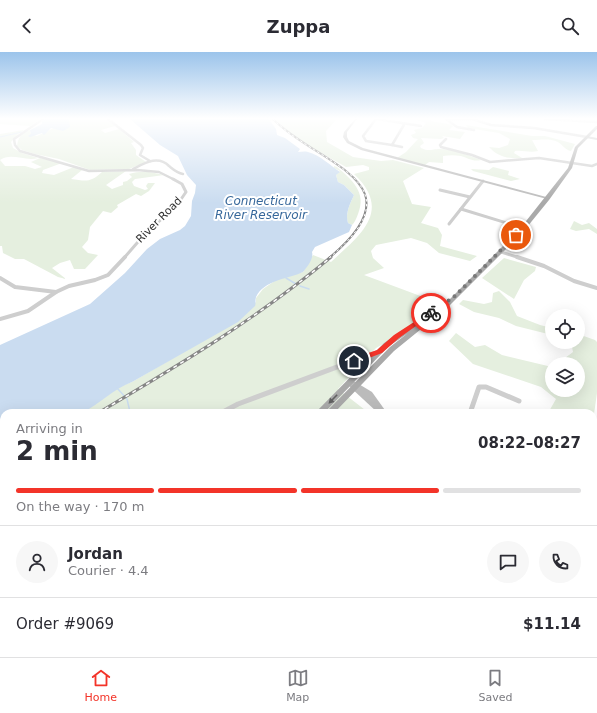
<!DOCTYPE html>
<meta charset="utf-8">
<style>
:root{--surface:#fff;--page:#f7f7f7;--text:#2b2b33;--muted:#7c7c81;--line:#e1e1e2;--accent:#f33429}
body{margin:0;font-family:"DejaVu Sans",sans-serif;background:var(--page);color:var(--text);height:100vh;display:flex;flex-direction:column;font-size:15px;white-space:nowrap}
*{box-sizing:border-box;margin:0}
p{font-size:13px;color:var(--muted)}
.icon{flex:none;width:22px;height:22px;fill:none;stroke:currentColor;stroke-width:2;stroke-linecap:round;stroke-linejoin:round}
.map{position:relative;flex:1;overflow:hidden}
.sheet{position:absolute;left:0px;top:357px;width:597px;height:248px;display:flex;flex-direction:column;background:var(--surface);border-radius:12px 12px 0 0;box-shadow:0 4px 16px #0002}
.sheet>*{flex:none}
.buttons{position:absolute;left:545px;top:257px;display:grid;gap:8px}
.buttons a{display:grid;place-items:center;width:40px;height:40px;border-radius:50%;background:var(--surface);box-shadow:0 4px 16px #0002;font-size:20px}
.pin{position:absolute;display:grid;place-items:center;width:34px;height:34px;color:#fff;margin:-17px;border:2px solid #fff;border-radius:50%;box-shadow:0 1px 4px #0007}
.courier{position:absolute;display:grid;place-items:center;width:40px;height:40px;margin:-20px;border:3px solid #f33429;border-radius:50%;background:#fff;color:#222;box-shadow:0 1px 5px #0007}
.summary em{font-style:normal;font-weight:600}
.summary div{display:flex;flex-direction:column-reverse}
.summary{display:flex;align-items:center;justify-content:space-between;height:68px;padding:0 16px}
h1{font-size:26px;font-weight:600;line-height:30px}
.bar{display:grid;grid-template-columns:repeat(4,1fr);gap:6px 4px;align-content:center;height:48px;padding:0 16px}
.bar i{height:5px;border-radius:3px;background:var(--line)}
.bar .current{background:var(--accent)}
.bar p{grid-column:span 4}
.line{display:flex;align-items:center;gap:10px;padding:0 16px;border-top:1px solid var(--line)}
.line div{flex:1}
.round{display:grid;place-items:center;flex:none;width:42px;height:42px;border-radius:21px;background:var(--page)}
header{display:flex;justify-content:space-between;align-items:center;height:52px;padding:0 16px;background:var(--surface);font-size:18px;font-weight:600}
.tabs{display:flex;justify-content:space-around;align-items:center;height:56px;border-top:1px solid var(--line);background:var(--surface);font-size:11px;color:var(--muted)}
.tabs a{display:grid;justify-items:center;gap:2px}
.tabs .current{color:var(--accent)}
.map>svg:first-child{display:block}
.green{fill:#e5efdf}
.water{fill:#cadcf0}
.lines{fill:none;stroke-linecap:round;stroke-linejoin:round}
.stream-far2{stroke:#cadcf0;stroke-width:1}
.stream-far1{stroke:#cadcf0;stroke-width:1.5}
.stream{stroke:#cadcf0;stroke-width:2}
.street-far3{stroke:#cecece;stroke-width:2.5}
.street-far2{stroke:#cecece;stroke-width:3}
.street-far1{stroke:#cecece;stroke-width:4}
.street{stroke:#cecece;stroke-width:5}
.secondary{fill:#bbb;fill-rule:evenodd}
.primary{fill:#a9a9a9;fill-rule:evenodd}
.rail-far1-casing{stroke:#868686;stroke-width:2}
.rail-casing{stroke:#868686;stroke-width:3}
.rail-far1{stroke:#fff;stroke-width:1;stroke-dasharray:2.5;stroke-linecap:butt}
.rail{stroke:#fff;stroke-width:1.5;stroke-dasharray:4;stroke-linecap:butt}
.oneway{fill:#616161}
.route{fill:#f33429}
.done{stroke:#797979;stroke-width:4;stroke-dasharray:0 7.2}
.labels{text-anchor:middle;dominant-baseline:central;stroke-width:4;stroke-linejoin:round;paint-order:stroke}
.far-street-label{font-size:11px;fill:#313131;stroke:#fff}
.far-water-label{font-size:12px;font-style:italic;fill:#37689b;stroke:#fff}
</style>
<header><svg class="icon" aria-label="back" viewBox="0 0 24 24"><path d="M15 5l-7 7 7 7"/></svg>Zuppa<svg class="icon" aria-label="search" viewBox="0 0 24 24"><circle cx="10" cy="10" r="6"/><path d="M15 15l6 6"/></svg></header>
<div class="map">
<svg width="597" height="605" viewBox="0 0 597 605">
<rect width="100%" height="100%" fill="#fff"/>
<g class="green">
<polygon points="0,67 40,67 30,74 0,72"/>
<path d="M73 67H106L115 74 101 78 105 81 119 77 134 90 131 91 136 98V103L146 110 129 117 90 118 59 107 35 102 22 98 17 94C18 85 22 81 30 78L31 82 37 84Z"/>
<path d="M275 67H337L326 79 327 90 353 105 381 109 393 108 424 116 403 129 412 152 431 155 421 171 438 176 442 183 440 194 477 204 470 209 439 201 427 191 411 186 376 193 371 199 373 206 384 216 364 223 450 255 376 296 338 337 369 361H82L121 334 132 330 204 288 256 250V246L263 237 276 228 303 220 313 203 331 210C360 183 393 159 354 122L369 118V115L363 113 346 115 296 87Z"/>
<path d="M413 67H430L429 68C437 71 446 70 453 74L449 78 465 80 460 87 442 84 444 86 441 87 421 86 424 91 420 94 421 96C430 100 431 97 440 97 453 97 468 103 481 108 472 110 469 106 461 104 455 103 449 103 443 104V111L429 110 425 113 397 106 406 100 418 87 413 86 411 83 416 81 414 78 422 76 426 71Z"/>
<path d="M466 73 532 84H545L575 92 571 99C565 98 563 93 558 90 550 86 540 88 532 88L538 99C530 101 523 98 515 99L514 101 522 106C509 107 498 105 489 95L499 96 508 93 510 87 499 81 468 76Z"/>
<path d="M24 78 18 82 11 90 13 96 22 101 38 106C26 110 11 100 0 108L5 114H25L35 117 42 115 31 110 40 106 62 111 43 118 42 121 54 123 74 115 82 118 71 127C86 129 90 131 102 120L126 119 106 133 112 137 123 133V130L127 129 132 125 129 122C142 118 151 120 164 123L135 127 132 130 134 134 145 138 148 137 146 134 148 131H155L149 139 141 144 136 142 117 153 118 155 111 161 103 159 90 175 88 188 82 195 88 201 98 203 85 217H74L70 208 60 211 52 216 66 227 58 225 24 207H15L3 201 2 194H0V82Z"/>
<path d="M334 114 337 115C352 128 367 140 358 162 356 167 355 170 352 173L348 171C345 161 350 152 354 143L344 133 338 130 336 123 340 119 334 116Z"/>
<polygon points="493,115 509,119 508,123 520,127 511,129 473,119 471,117 489,118"/>
<polygon points="574,169 582,173 589,171 597,177 597,182 589,177 576,179 570,177"/>
<polygon points="504,206 536,215 535,219 524,228 514,247 482,226"/>
<polygon points="499,239 510,250 517,264 540,273 552,276 552,283 516,274 499,266 474,260 459,252 463,248 484,252 492,250 493,241"/>
<polygon points="456,281 475,295 485,293 502,303 552,315 552,338 578,338 578,312 557,312 573,300 571,290 578,290 578,282 595,288 597,290 597,341 593,369 593,361 548,361 556,347 541,335 473,312 449,289"/>
<polygon points="593,376 597,383 597,605 0,605 0,551 4,548 4,601 593,601"/>
<polygon points="4,403 4,483 0,481 0,406"/>
</g>
<g class="water">
<polygon points="45,67 73,67 69,68 70,75 63,79 51,76 44,83 42,81 30,85 28,84 31,82 30,78 42,72 42,69"/>
<path d="M130 67H269L276 77 277 83 285 86 300 97 298 100C301 100 304 99 308 100 320 103 331 114 340 120L336 123 338 130 344 133 354 143C350 152 345 161 348 171L352 173 349 180 315 195 312 200C314 207 307 215 303 220 288 227 264 228 256 245 255 248 256 252 255 254L238 270 132 330C113 337 100 352 82 361H4V403L0 406V293L90 252 125 221 147 197 160 187 180 178 185 174 191 164 192 149 195 141 196 133 187 123 178 104 160 93Z"/>
</g>
<g class="lines">
<polyline class="stream-far2" points="0,85 22,80"/>
<g class="stream-far1">
<polyline points="286,226 296,232"/>
<polyline points="300,234 309,237"/>
<polyline points="117,336 127,347 130,360 132,361"/>
</g>
<polyline class="stream" points="436,601 436,605"/>
<g class="street-far3">
<polyline points="43,67 14,87 15,93 20,99 89,119 137,118 159,120 175,128"/>
<polyline points="108,67 141,93 143,96 140,103 150,109"/>
<polyline points="376,67 363,84 366,89 392,93 405,71"/>
<polyline points="377,67 421,74"/>
<polyline points="446,67 457,75 474,78"/>
<polyline points="446,67 473,67"/>
<polyline points="472,67 491,73 534,76 587,85"/>
<polyline points="545,67 597,70"/>
<polyline points="446,87 440,93 441,95 472,103 490,110 539,106 592,114 597,112"/>
<polyline points="392,93 402,95"/>
<path d="M133 117C145 111 158 103 169 114 174 118 177 121 183 122"/>
</g>
<g class="street-far2">
<polyline points="440,138 470,145"/>
<polyline points="461,157 523,176"/>
<polyline points="449,172 483,129"/>
<polyline points="501,200 520,206"/>
<polyline points="124,206 144,183 177,153 186,140 182,132 173,127"/>
</g>
<g class="street-far1">
<polyline points="517,205 544,214 574,229 597,236"/>
<polyline points="0,226 15,235 56,240"/>
<polyline points="0,267 28,259 56,240 69,234 95,228 108,223 125,205"/>
<polyline points="358,307 378,300"/>
</g>
<g class="street">
<polyline points="221,361 238,352 361,306"/>
<polyline points="470,361 479,335 486,335 519,349"/>
</g>
<g class="secondary">
<polygon points="355,67 357,67 347,80 347,85 349,89 363,96 550,146 547,147 361,98 347,91 343,85 344,80"/>
<polygon points="587,84 597,86 597,88 586,86"/>
<polygon points="348,328 352,328 372,340 387,361 380,361 377,360 350,335 347,330"/>
<polygon points="296,601 307,601 305,605 294,605"/>
</g>
<g class="primary">
<polygon points="596,74 597,74 597,77 578,96 572,116 549,148 523,180 447,256 394,299 334,361 325,361 390,295 408,281 388,295 324,361 315,361 384,291 440,253 444,253 519,178 568,116 575,95"/>
<polygon points="4,552 4,564 0,566 0,553"/>
</g>
<defs>
<path id="rail-far1" d="M273 67C319 114 422 129 329 206"/>
<g id="rail">
<path d="M98 361C179 313 258 266 331 205"/>
<polyline points="0,419 4,417"/>
</g>
</defs>
<use href="#rail-far1" class="rail-far1-casing"/>
<use href="#rail" class="rail-casing"/>
<use href="#rail-far1" class="rail-far1"/>
<use href="#rail" class="rail"/>
</g>
<defs><path id="oneway-solid" d="M-6-.8H1V-3.2L6.5 0L1 3.2V.8H-6Z"/></defs>
<use class="oneway" href="#oneway-solid" transform="translate(333 347) rotate(134)"/>
<linearGradient id="sky" x2="0" y2="1"><stop stop-color="#9cc4eb"/><stop offset="0.44" stop-color="#fff"/><stop offset="1" stop-color="#fff" stop-opacity="0"/></linearGradient>
<rect width="597" height="151" fill="url(#sky)"/>
<polygon class="route" points="431,259 434,261 433,262 399,286 382,301 356,311 351,311 351,307 377,298 394,283"/>
<g class="lines">
<polyline class="done" points="431,261 455,244 516,183"/>
</g>
<g class="labels">
<g class="far-street-label">
<text transform="translate(159 168) rotate(-45)">River Road</text>
</g>
<g class="far-water-label">
<text x="261" y="149">Connecticut<tspan x="261" dy="14">River Reservoir</tspan></text>
</g>
</g>
</svg>
<div class="buttons">
<a><svg class="icon" aria-label="locate" viewBox="0 0 24 24"><circle cx="12" cy="12" r="6"/><path d="M12 2v4M12 18v4M2 12h4M18 12h4"/></svg></a>
<a><svg class="icon" aria-label="layers" viewBox="0 0 24 24"><path d="M12 4l9 5-9 5-9-5zM3 14l9 5 9-5"/></svg></a>
</div>
<div class="pin" style="left:516px;top:183px;background:#ea580c"><svg class="icon" aria-label="bag" viewBox="0 0 24 24"><path d="M5 8h14l-1 12H6zM9 8a3 3 0 0 1 6 0"/></svg></div>
<div class="pin" style="left:354px;top:309px;background:#1f2937"><svg class="icon" aria-label="home" viewBox="0 0 24 24"><path d="M3 11l9-7 9 7M6 9v11h12V9"/></svg></div>
<div class="courier" style="left:431px;top:261px"><svg class="icon" aria-label="bike" viewBox="0 0 24 24"><circle cx="6" cy="16" r="4"/><circle cx="18" cy="16" r="4"/><path d="M6 16l4-8h5l3 8M10 8l3 8H6M13 5h3"/></svg></div>
<section class="sheet">
<div class="summary"><div><h1>2 min</h1><p>Arriving in</p></div><em>08:22–08:27</em></div>
<div class="bar"><i class="current"></i><i class="current"></i><i class="current"></i><i></i><p>On the way · 170 m</p></div>
<div class="line" style="height:72px"><a class="round"><svg class="icon" aria-label="person" viewBox="0 0 24 24"><circle cx="12" cy="8" r="4"/><path d="M4 21q1-7 8-7t8 7"/></svg></a><div><b>Jordan</b><p>Courier · 4.4</p></div><a class="round"><svg class="icon" aria-label="chat" viewBox="0 0 24 24"><path d="M4 5h16v11H9l-5 4z"/></svg></a><a class="round"><svg class="icon" aria-label="phone" viewBox="0 0 24 24"><path d="M5 4h4l2 5-3 2q2 4 5 5l2-3 5 2v4C11 20 4 13 5 4z"/></svg></a></div>
<div class="line" style="height:52px"><div>Order #9069</div><b>$11.14</b></div>
</section>
</div>
<nav class="tabs">
<a class="current"><svg class="icon" aria-label="home" viewBox="0 0 24 24"><path d="M3 11l9-7 9 7M6 9v11h12V9"/></svg>Home</a>
<a><svg class="icon" aria-label="map" viewBox="0 0 24 24"><path d="M3 6l6-2 6 2 6-2v14l-6 2-6-2-6 2zM9 4v14M15 6v14"/></svg>Map</a>
<a><svg class="icon" aria-label="saved" viewBox="0 0 24 24"><path d="M7 4h10v16l-5-4-5 4z"/></svg>Saved</a>
</nav>
